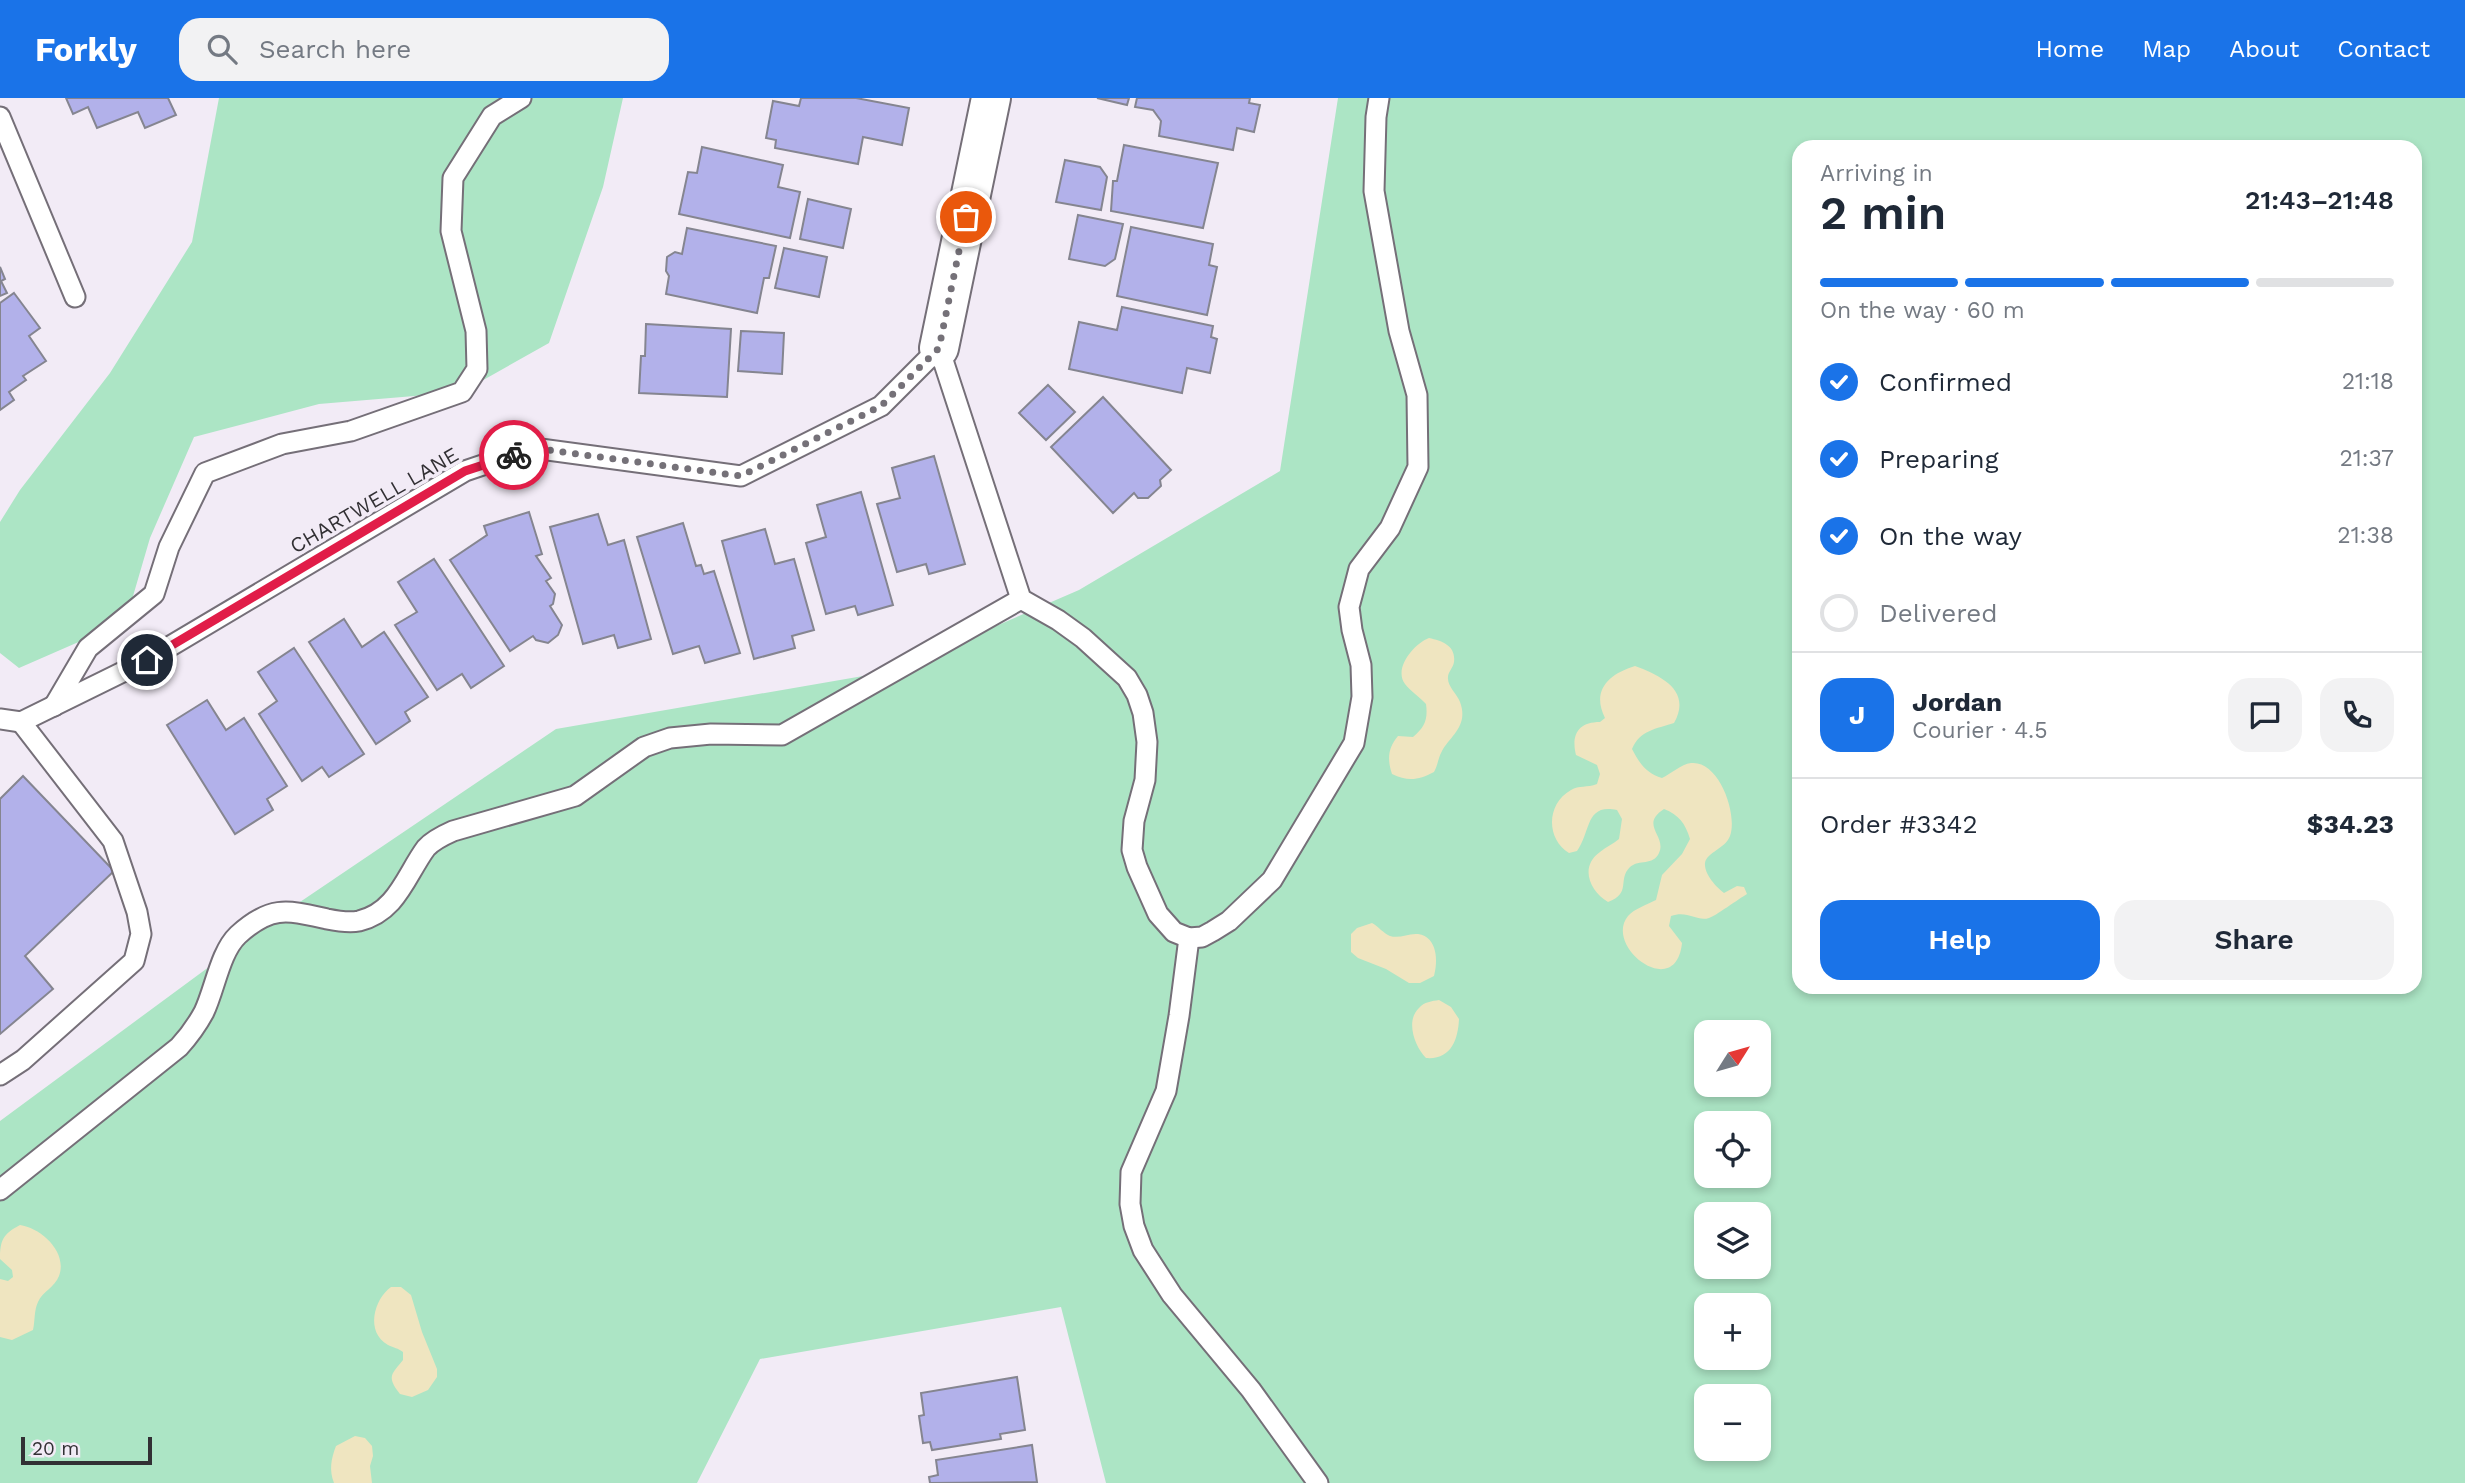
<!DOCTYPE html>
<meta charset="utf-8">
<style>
:root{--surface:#fff;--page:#f2f2f3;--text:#1f2937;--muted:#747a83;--line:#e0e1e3;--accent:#1a73e8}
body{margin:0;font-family:"Work Sans",sans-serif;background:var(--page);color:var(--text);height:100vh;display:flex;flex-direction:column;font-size:26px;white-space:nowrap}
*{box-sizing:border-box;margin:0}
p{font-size:23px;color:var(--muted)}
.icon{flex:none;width:38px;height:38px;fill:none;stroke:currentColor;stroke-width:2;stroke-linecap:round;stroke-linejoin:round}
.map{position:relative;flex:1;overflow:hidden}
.panel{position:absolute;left:1792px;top:42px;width:630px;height:854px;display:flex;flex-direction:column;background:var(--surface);border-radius:21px;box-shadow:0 4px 10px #0003}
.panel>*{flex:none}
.needle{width:46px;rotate:53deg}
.buttons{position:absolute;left:1694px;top:922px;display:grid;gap:14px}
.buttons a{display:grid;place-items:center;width:77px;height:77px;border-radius:14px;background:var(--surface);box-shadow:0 4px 10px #0003;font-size:35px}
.scale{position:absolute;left:21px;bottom:18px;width:131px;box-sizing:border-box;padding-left:7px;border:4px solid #323034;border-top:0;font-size:19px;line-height:24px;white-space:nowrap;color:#323034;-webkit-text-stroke:5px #f2ebf6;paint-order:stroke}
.pin{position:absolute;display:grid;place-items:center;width:60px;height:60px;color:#fff;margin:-30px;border:4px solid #fff;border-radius:50%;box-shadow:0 2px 7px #0007}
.courier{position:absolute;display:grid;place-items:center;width:70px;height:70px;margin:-35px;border:5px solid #e11d48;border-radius:50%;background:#fff;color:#222;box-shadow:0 2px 9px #0007}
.headline em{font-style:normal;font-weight:600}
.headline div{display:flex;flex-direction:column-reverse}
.headline{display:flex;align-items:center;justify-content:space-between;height:119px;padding:0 28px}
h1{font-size:46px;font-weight:600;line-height:52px}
.bar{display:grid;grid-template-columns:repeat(4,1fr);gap:10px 7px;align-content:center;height:84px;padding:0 28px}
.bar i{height:9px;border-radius:5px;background:var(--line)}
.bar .active{background:var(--accent)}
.bar p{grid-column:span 4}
.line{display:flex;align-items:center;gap:18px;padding:0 28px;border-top:2px solid var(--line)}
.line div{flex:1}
.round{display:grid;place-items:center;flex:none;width:74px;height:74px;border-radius:21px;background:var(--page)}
ol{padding:0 28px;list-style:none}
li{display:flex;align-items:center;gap:21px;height:77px}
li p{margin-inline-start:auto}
li .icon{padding:7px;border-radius:50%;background:var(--accent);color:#fff;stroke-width:4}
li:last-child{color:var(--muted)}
li i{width:38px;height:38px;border:4px solid var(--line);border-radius:50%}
.button{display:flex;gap:14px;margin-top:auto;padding:14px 28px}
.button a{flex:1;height:80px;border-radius:21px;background:var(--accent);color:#fff;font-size:28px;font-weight:600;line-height:80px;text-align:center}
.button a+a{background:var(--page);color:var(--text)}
header{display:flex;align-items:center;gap:42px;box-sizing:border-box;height:98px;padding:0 35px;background:var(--accent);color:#fff}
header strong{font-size:33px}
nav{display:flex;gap:38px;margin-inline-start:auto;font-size:24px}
.search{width:490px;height:63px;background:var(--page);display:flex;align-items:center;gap:18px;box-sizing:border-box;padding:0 24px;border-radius:21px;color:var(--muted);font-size:26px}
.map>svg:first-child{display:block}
.green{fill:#ace5c5;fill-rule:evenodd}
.sand{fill:#efe5c0}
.building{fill:#b2b1ea;stroke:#858590;stroke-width:2}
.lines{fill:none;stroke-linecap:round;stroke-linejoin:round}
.lane-casing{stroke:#756f78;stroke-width:23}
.street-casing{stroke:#756f78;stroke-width:42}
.lane{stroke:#fff;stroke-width:19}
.street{stroke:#fff;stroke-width:38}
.done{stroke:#757178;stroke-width:7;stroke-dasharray:0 12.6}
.route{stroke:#e11d48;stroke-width:9}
.labels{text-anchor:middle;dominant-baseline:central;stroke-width:7;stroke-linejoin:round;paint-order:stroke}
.street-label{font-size:21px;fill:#323034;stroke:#f2ebf6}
</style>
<header>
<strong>Forkly</strong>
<div class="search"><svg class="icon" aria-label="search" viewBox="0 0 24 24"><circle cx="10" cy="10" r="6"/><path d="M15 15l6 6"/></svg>Search here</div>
<nav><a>Home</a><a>Map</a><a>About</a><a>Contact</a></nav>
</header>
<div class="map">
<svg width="2465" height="1385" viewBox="0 0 2465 1385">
<rect width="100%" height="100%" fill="#f2ebf6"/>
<g class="green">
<polygon points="219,0 623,0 603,89 549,245 462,294 319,306 194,339 150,440 131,505 90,539 19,570 0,555 0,424 20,392 110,275 192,144"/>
<path d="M1338 0H2465V1385H1106L1061 1209 760 1261 697 1385H0V1023L263 829 556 631 892 573 1079 492 1280 373ZM1799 49H2415V889H1799ZM1706 934H1759V987H1706ZM1706 1026H1759V1078H1706ZM1706 1116H1759V1169H1706ZM1706 1208H1759V1260H1706ZM1706 1298H1759V1351H1706Z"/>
</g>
<g class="sand">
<path d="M1429 540C1443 543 1456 548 1454 564 1453 570 1448 574 1448 579 1447 588 1457 596 1460 604 1469 628 1450 638 1442 653 1438 660 1438 667 1434 674 1419 682 1408 684 1392 676 1387 661 1388 650 1398 638L1413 639C1425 629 1428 621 1426 606 1420 599 1410 593 1405 586 1393 570 1415 545 1429 540Z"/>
<path d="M1635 568C1662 578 1692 593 1674 625 1656 631 1640 632 1632 651 1640 666 1646 675 1662 680 1671 676 1681 666 1691 665 1719 662 1738 716 1730 738 1725 751 1707 754 1705 765 1704 776 1716 789 1724 795L1737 788 1744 789 1747 796C1740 800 1714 819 1709 820 1697 824 1688 812 1671 818L1669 828 1682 845C1676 904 1603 849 1628 818 1634 811 1648 806 1656 802L1662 777 1682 756 1690 741C1685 725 1679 717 1664 711 1639 727 1667 738 1659 755 1653 768 1639 761 1630 769 1617 782 1632 795 1608 804 1590 793 1579 769 1600 754 1606 749 1613 746 1619 741L1622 721 1617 712C1585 705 1591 734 1577 753L1569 755C1546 741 1546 706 1571 692 1579 687 1587 690 1597 686L1600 676 1597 667 1576 657C1571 637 1578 624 1600 624L1605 620C1591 592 1609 576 1635 568Z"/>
<path d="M1372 825C1379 829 1383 835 1390 838 1400 841 1408 835 1418 836 1438 839 1438 864 1434 878L1420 885H1409L1386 871 1358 860 1351 854V836L1357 830Z"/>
<path d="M1439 902 1451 909 1459 921C1458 942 1451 962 1426 960 1415 949 1405 923 1419 910 1424 904 1432 903 1439 902Z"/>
<path d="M20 1127C41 1130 68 1154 59 1178 55 1189 42 1194 38 1204 34 1212 35 1223 33 1232L12 1242 0 1239V1181L8 1183 13 1179 12 1172 0 1161C0 1142 3 1136 20 1127Z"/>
<path d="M391 1189H401L411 1197 422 1234 437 1271V1279L428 1292 412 1299 400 1296C386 1278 392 1276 403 1262V1254C398 1250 394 1250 388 1247 365 1234 374 1201 391 1189Z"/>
<path d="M355 1338 365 1340 372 1348 373 1358 370 1368 372 1385H334C329 1372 331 1361 336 1348Z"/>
</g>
<g class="building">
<polygon points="66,0 168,0 176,17 145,30 138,14 97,30 88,9 73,16"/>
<polygon points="801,0 856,0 909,10 902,47 863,39 858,66 775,50 776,42 766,40 773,3 799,8"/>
<polygon points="1097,0 1129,0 1127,7"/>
<polygon points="1137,0 1250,0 1249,5 1260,7 1254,34 1237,30 1233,52 1159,38 1161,23 1153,12 1135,9"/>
<polygon points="1124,47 1218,65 1203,130 1111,113 1113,83 1117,83"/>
<polygon points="702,49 783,67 778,89 800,94 790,140 679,116 688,74 697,75"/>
<polygon points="1065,62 1100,69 1107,79 1101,112 1056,104"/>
<polygon points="808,101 851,111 843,150 800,141"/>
<polygon points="1078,117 1123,126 1115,161 1105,168 1069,161"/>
<polygon points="1131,129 1213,146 1209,167 1217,169 1207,217 1117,198"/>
<polygon points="687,130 776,148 769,180 764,180 757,215 666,196 669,178 666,173 667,159 675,154 682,156"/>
<polygon points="784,150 827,159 819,199 775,190"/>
<polygon points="0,169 5,181 1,183 7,195 0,198"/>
<polygon points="14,195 40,230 29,238 46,263 23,278 26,282 9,294 14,302 0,312 0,205"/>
<polygon points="1122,209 1213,228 1211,239 1217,241 1210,275 1187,270 1182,295 1069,271 1079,224 1117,232"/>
<polygon points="646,226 731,231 727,299 639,295 641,258 645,258"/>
<polygon points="741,233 784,235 782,276 738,273"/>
<polygon points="1048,287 1075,314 1046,342 1019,315"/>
<polygon points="1103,299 1171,372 1160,382 1161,388 1148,400 1138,400 1134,395 1113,415 1051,349"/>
<polygon points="934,358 965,466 929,476 926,466 897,474 877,406 900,400 892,370"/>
<polygon points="861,394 893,507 858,517 855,508 826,516 806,445 826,439 817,407"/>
<polygon points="529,414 542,456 536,458 551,480 546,483 555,496 553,506 550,508 562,527 558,537 548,545 536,542 533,538 510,553 450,462 487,437 484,428"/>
<polygon points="598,416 608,447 624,442 651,541 618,550 614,537 583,546 550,429"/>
<polygon points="683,425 696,468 701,467 704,476 714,473 740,555 705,565 699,548 673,556 637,439"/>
<polygon points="765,431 775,466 794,461 814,532 792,538 795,550 754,561 722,443"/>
<polygon points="434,461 504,568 471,590 462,576 437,592 395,527 417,514 398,484"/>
<polygon points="344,521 362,549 384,534 428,599 405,614 410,623 376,646 309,544"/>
<polygon points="294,550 364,656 329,679 322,669 302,683 259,616 277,603 258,574"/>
<polygon points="207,602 226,632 244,620 287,688 267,701 273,712 235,736 167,627"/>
<polygon points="23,678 114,773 25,858 53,891 0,936 0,701"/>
<polygon points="1017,1279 1025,1332 1000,1336 1001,1341 932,1352 930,1344 923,1345 919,1318 924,1317 921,1295"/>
<polygon points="1032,1347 1037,1384 930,1385 929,1379 938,1377 936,1362"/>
</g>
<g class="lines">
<defs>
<g id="lane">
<polyline points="0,19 75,199"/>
<polyline points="54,608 88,550 154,496 169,449 205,375 282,346 351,333 462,294 477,271 476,233 451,133 453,80 492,18 521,0"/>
<polyline points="0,621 21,624 147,562 465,373 533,350 741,378 881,308 939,250 1021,501 1058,522 1083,540 1127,580 1137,597 1143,615 1147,644 1145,682 1134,723 1132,752 1137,769 1158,816 1174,834 1189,840 1202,839 1213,833 1229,823 1272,782 1354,645 1362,599 1361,567 1352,532 1349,509 1353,494 1359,471 1390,430 1418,369 1417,297 1399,233 1374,93 1376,19 1379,0"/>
<polyline points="1189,840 1179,918 1166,993 1131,1074 1130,1106 1134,1128 1143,1152 1172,1197 1251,1292 1318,1385"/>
<polyline points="0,977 23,962 134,863 141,836 137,814 113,743 21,624"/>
<path d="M0 1092 179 949C189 938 197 927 204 914 215 891 220 854 238 837 271 807 287 812 327 821 337 823 349 825 359 823 397 814 406 777 426 750 433 742 444 737 453 733L575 698 644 649 670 640 711 636 782 637 1021 501"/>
</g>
<polyline id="street" points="939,250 991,0"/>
</defs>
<use href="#lane" class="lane-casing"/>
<use href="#street" class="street-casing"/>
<use href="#lane" class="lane"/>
<use href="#street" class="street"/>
</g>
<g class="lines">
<polyline class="done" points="514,357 533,350 741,378 881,308 939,250 966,119"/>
<polyline class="route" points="147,562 465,373 514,357"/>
</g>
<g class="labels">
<g class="street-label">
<text transform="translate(374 402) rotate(-30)">CHARTWELL LANE</text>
</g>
</g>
</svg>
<div class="buttons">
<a><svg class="needle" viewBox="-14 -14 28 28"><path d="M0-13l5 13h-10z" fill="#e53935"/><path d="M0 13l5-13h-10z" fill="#747a83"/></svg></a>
<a><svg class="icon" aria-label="locate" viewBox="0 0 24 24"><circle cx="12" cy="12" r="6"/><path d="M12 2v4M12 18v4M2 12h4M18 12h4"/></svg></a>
<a><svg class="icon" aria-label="layers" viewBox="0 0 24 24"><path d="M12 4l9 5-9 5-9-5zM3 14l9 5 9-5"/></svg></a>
<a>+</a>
<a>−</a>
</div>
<div class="scale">20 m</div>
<div class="pin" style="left:966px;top:119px;background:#ea580c"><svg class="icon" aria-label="bag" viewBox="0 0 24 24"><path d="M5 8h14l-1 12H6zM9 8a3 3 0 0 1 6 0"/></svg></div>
<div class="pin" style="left:147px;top:562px;background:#1f2937"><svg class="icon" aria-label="home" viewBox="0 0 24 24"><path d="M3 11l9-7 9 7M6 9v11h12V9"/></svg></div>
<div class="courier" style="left:514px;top:357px"><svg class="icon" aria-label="bike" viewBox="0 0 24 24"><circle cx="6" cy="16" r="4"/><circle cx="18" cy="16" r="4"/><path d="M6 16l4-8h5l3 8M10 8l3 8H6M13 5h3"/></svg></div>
<section class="panel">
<div class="headline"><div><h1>2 min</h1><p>Arriving in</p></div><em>21:43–21:48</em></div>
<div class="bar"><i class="active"></i><i class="active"></i><i class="active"></i><i></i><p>On the way · 60 m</p></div>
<ol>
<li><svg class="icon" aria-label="check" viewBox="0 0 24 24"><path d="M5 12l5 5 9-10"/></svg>Confirmed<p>21:18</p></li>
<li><svg class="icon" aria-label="check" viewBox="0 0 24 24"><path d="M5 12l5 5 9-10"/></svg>Preparing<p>21:37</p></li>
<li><svg class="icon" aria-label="check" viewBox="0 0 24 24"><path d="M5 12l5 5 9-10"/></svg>On the way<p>21:38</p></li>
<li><i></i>Delivered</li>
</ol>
<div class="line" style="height:126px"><b class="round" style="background:var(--accent);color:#fff">J</b><div><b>Jordan</b><p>Courier · 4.5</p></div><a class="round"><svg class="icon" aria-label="chat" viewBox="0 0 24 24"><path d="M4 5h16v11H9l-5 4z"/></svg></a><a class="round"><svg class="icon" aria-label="phone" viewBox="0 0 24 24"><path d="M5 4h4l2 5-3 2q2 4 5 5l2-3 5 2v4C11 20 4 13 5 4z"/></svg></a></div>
<div class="line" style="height:91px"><div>Order #3342</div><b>$34.23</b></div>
<div class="button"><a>Help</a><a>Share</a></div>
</section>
</div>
